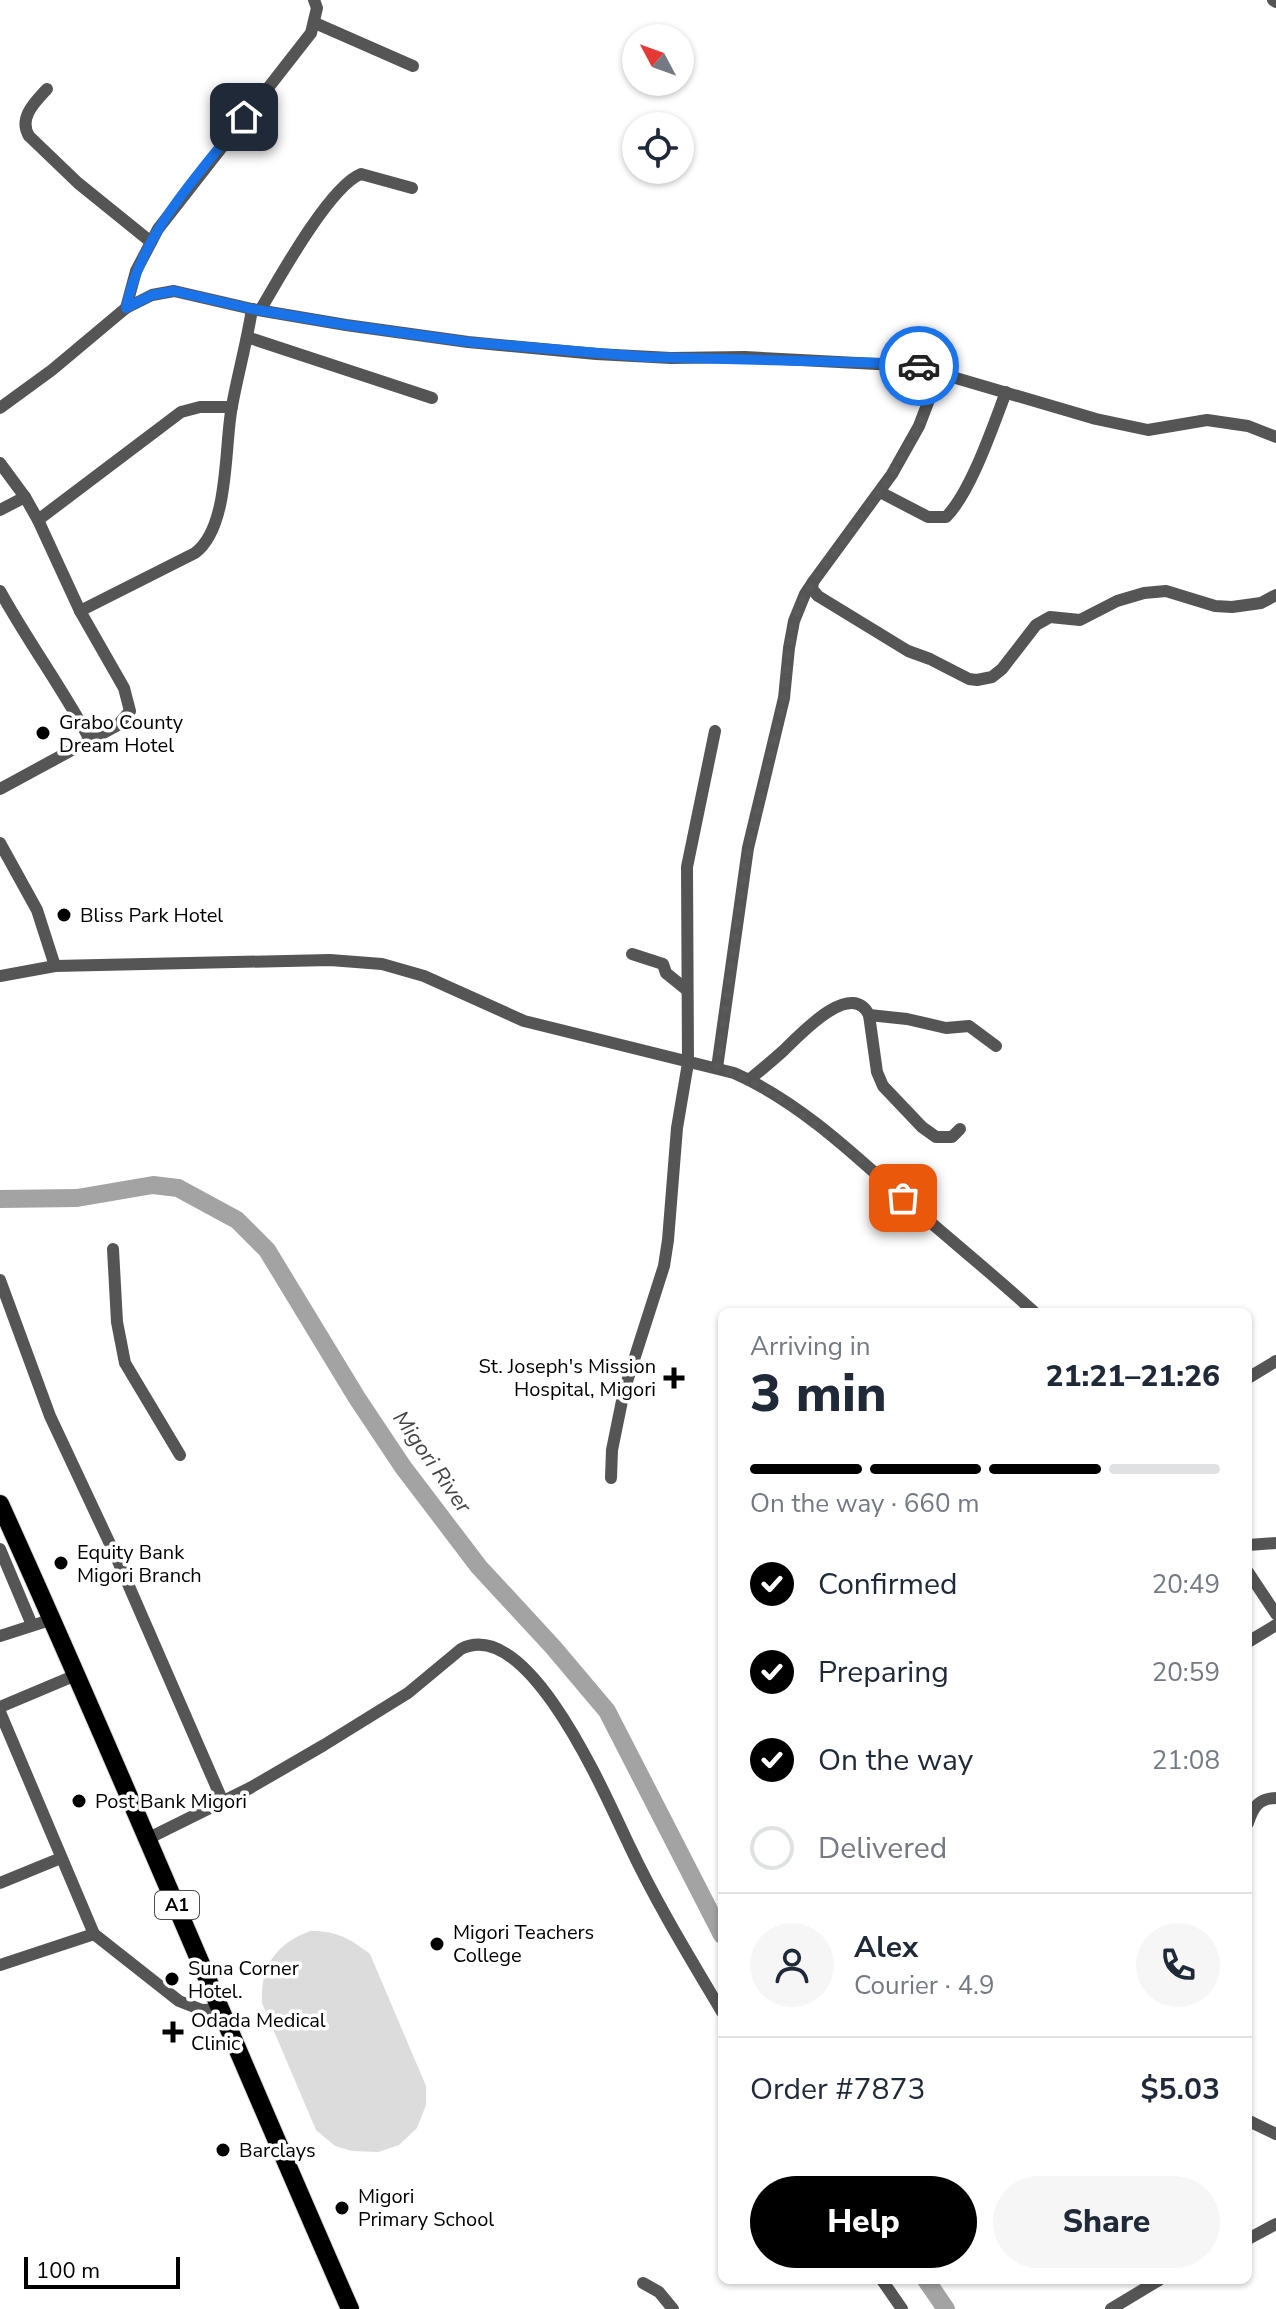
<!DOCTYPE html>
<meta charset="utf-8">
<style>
:root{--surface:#fff;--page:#f6f6f7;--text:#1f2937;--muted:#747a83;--line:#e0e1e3;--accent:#000}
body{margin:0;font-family:"Nunito Sans",sans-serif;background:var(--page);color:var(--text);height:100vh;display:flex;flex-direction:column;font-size:30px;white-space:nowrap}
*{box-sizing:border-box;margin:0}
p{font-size:26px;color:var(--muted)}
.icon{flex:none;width:44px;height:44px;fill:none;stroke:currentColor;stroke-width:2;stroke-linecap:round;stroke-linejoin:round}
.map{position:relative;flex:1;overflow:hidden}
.side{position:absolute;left:718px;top:1308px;width:534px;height:976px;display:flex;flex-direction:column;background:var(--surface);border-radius:12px;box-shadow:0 2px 6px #0004}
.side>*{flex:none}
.needle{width:52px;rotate:311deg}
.controls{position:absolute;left:622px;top:24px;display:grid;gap:16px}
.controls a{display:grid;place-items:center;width:72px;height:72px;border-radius:50%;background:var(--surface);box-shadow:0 2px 6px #0004;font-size:40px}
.scale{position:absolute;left:24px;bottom:20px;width:156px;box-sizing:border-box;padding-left:8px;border:4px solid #000;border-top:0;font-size:22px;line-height:28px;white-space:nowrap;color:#000;-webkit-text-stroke:6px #fff;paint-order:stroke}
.pin{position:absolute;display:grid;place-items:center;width:68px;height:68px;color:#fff;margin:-34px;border-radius:16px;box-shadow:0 4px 12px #0006}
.courier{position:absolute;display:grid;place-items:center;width:80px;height:80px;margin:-40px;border:6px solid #1a73e8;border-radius:50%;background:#fff;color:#222;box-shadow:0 2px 10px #0007}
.headline em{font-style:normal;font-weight:800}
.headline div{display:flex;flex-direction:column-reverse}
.headline{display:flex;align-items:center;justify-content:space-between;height:136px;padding:0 32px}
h1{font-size:52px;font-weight:800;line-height:60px}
.bar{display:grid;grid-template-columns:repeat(4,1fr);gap:12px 8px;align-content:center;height:96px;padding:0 32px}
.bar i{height:10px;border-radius:6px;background:var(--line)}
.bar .on{background:var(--accent)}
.bar p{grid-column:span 4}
.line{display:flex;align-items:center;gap:20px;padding:0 32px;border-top:2px solid var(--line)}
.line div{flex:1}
.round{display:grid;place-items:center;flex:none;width:84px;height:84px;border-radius:42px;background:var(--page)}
ol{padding:0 32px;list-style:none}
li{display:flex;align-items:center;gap:24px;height:88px}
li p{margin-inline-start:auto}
li .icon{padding:8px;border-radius:50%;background:var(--accent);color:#fff;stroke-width:4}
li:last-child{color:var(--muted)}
li i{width:44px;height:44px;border:4px solid var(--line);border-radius:50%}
.action{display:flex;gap:16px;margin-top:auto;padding:16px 32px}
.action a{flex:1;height:92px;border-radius:48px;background:var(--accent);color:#fff;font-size:32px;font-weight:800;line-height:92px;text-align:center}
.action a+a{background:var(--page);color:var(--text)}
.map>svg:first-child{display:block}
.green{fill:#dcdcdc}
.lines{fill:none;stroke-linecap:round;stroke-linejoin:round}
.river{stroke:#a3a3a3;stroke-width:18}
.highway-casing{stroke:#dbdbdb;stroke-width:20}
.minor{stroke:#555;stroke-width:12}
.highway{stroke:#000;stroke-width:18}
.done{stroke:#595959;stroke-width:8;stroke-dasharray:0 14.4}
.route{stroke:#1a73e8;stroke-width:10}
.poi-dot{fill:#000;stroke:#fff;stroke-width:3}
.labels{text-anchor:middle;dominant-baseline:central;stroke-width:7;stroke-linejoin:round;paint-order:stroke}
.shield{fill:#fff;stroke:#4c4c4c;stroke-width:2}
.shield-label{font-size:18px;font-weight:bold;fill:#000}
.poi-label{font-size:20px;fill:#000;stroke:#fff;text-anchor:start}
.water-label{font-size:22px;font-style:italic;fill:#444;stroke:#fff}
</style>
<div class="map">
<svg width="1276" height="2309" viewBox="0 0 1276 2309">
<rect width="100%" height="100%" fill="#fff"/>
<path class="green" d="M310 1931C337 1931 349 1938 370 1954L426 2086V2105L417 2128 399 2145 378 2152 352 2151 335 2146 316 2130 262 2003C260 1966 276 1944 310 1931Z"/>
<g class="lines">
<g class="river">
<polyline points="0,1199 77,1198 153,1185 178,1188 237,1220 267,1250 357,1398 403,1467 479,1567 553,1647 607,1711 722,1935"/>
<polyline points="926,2280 946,2309"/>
</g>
<defs>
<path id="highway" d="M0 1504C121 1770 232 2041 350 2309"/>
</defs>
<use href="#highway" class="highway-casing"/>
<g class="minor">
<polyline points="1273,0 1276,2"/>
<polyline points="315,23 413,66"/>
<path d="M47 89C35 102 18 118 29 136L78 183 151 242"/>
<polyline points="126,308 136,271 158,229 311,33 317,8 314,0"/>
<path d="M261 309C279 278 330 186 361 174L412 188"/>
<polyline points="247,337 432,398"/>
<polyline points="940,371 919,426 892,474 813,582 812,589 818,596 908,651 930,659 969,679 977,680 992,677 1002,669 1036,625 1050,617 1080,620 1117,601 1144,593 1166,591 1215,606 1232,607 1261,603 1276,595"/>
<polyline points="0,408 52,370 126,308 152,295 174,291 252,309 346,325 468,342 596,354 671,358 745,357 915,366 1096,419 1148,430 1207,420 1248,426 1276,437"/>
<polyline points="0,463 25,497 38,520 80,611 124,688 130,711 118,725 0,789"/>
<path d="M880 492 928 517H946C971 492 993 426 1006 392"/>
<polyline points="0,510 25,497"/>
<polyline points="38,520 181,412 200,407 232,407"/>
<path d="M0 591C28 642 63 689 90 740"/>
<path d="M80 611 195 553C230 527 224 446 232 406 238 373 247 342 252 309"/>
<polyline points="0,843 37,910 55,966"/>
<polyline points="632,954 663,964 666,973 687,990"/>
<path d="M0 976 55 966 330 960 382 964 424 976 524 1021 734 1073C801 1102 860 1160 914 1208 954 1243 995 1276 1034 1312"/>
<polyline points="869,1015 907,1019 946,1028 969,1026 996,1046"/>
<polyline points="717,1068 748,848 784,698 789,648 794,621 805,594 813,582"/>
<path d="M749 1080C761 1070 772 1061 783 1051 798 1037 851 978 869 1015L877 1072 883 1086 922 1127 936 1137H952L960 1129"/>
<polyline points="113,1249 117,1322 125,1363 180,1455"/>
<polyline points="0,1280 50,1416 118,1561 223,1802"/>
<polyline points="1248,1378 1276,1361"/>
<polyline points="611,1478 612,1450 624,1391 664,1266 668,1240 677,1128 688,1063 687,867 715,731"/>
<polyline points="1248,1545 1276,1543"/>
<polyline points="0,1549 32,1625"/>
<polyline points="1248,1572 1276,1614"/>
<polyline points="0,1636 53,1619"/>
<polyline points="1248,1642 1276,1625"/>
<polyline points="0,1707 76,1675"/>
<polyline points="0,1712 94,1934"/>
<path d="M1248 1823C1253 1807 1259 1798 1276 1798"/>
<path d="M147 1839 250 1788 324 1745 408 1693 461 1649C530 1614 608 1802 630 1847 657 1904 690 1958 722 2012"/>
<polyline points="0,1883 61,1858"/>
<polyline points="0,1965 94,1934 179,2001 202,2010 222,2009"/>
<polyline points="1249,2121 1276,2134"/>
<polyline points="1248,2239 1276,2224"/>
<polyline points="882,2280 902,2309"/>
<polyline points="643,2283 659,2292 673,2309"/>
<polyline points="1111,2309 1159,2280"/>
</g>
<use href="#highway" class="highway"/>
</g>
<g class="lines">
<path class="done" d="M903 1198C878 1174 851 1152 823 1131 789 1105 759 1080 717 1068L744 873 784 698 789 648 794 621 805 594 820 572 892 474 919 426 940 371 919 366"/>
<path class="route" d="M244 117C198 175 141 234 126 308L152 295 174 291 252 309 346 325 468 342 646 357 887 363 919 366"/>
</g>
<g class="poi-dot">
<circle cx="43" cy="733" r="8"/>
<circle cx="64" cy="915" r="8"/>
<path d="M670 1366h8v8h8v8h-8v8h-8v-8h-8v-8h8z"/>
<circle cx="61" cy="1563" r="8"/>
<circle cx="79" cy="1801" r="8"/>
<circle cx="437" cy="1944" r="8"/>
<circle cx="172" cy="1979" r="8"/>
<path d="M169 2020h8v8h8v8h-8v8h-8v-8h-8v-8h8z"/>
<circle cx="223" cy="2150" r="8"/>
<circle cx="342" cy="2208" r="8"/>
</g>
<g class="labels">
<rect class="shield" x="155" y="1891" width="44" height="28" rx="6"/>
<g class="shield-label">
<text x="177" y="1905">A1</text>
</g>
<g class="poi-label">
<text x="59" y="722">Grabo County<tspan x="59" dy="23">Dream Hotel</tspan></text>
<text x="80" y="915">Bliss Park Hotel</text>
<text x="656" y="1366" text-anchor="end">St. Joseph's Mission<tspan x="656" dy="23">Hospital, Migori</tspan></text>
<text x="77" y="1552">Equity Bank<tspan x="77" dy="23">Migori Branch</tspan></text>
<text x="95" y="1801">Post Bank Migori</text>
<text x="453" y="1932">Migori Teachers<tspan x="453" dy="23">College</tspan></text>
<text x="188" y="1968">Suna Corner<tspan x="188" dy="23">Hotel.</tspan></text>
<text x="191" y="2020">Odada Medical<tspan x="191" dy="23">Clinic</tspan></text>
<text x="239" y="2150">Barclays</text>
<text x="358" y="2196">Migori<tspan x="358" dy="23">Primary School</tspan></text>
</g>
<g class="water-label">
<text transform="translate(432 1462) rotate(55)">Migori River</text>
</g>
</g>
</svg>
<div class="controls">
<a><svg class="needle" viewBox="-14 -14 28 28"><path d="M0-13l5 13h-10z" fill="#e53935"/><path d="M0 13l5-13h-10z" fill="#747a83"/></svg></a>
<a><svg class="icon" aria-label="locate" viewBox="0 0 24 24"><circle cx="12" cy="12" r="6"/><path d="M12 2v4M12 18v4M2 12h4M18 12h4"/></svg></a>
</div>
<div class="scale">100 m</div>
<div class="pin" style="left:903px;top:1198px;background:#ea580c"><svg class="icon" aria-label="bag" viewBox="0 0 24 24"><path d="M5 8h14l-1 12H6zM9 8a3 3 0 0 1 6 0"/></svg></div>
<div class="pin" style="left:244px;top:117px;background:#1f2937"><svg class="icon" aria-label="home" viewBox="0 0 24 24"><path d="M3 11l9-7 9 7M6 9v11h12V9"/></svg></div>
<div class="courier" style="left:919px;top:366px"><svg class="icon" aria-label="car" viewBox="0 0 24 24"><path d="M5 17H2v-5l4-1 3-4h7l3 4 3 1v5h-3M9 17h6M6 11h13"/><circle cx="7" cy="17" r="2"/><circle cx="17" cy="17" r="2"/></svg></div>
<section class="side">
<div class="headline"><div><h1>3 min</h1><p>Arriving in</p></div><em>21:21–21:26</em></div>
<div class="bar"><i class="on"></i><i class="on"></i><i class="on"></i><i></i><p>On the way · 660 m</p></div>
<ol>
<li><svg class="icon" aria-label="check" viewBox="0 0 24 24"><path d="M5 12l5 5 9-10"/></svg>Confirmed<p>20:49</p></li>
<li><svg class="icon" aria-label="check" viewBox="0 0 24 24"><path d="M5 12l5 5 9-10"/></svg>Preparing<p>20:59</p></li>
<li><svg class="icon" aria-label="check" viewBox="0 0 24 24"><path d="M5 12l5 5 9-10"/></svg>On the way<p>21:08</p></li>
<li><i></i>Delivered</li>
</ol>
<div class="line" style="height:144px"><a class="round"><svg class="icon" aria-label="person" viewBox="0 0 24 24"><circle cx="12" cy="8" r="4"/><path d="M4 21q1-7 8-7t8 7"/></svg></a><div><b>Alex</b><p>Courier · 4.9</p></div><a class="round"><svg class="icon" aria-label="phone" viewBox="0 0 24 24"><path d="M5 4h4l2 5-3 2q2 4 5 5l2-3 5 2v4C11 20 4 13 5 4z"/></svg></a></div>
<div class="line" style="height:104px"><div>Order #7873</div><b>$5.03</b></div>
<div class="action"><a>Help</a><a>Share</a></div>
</section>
</div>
